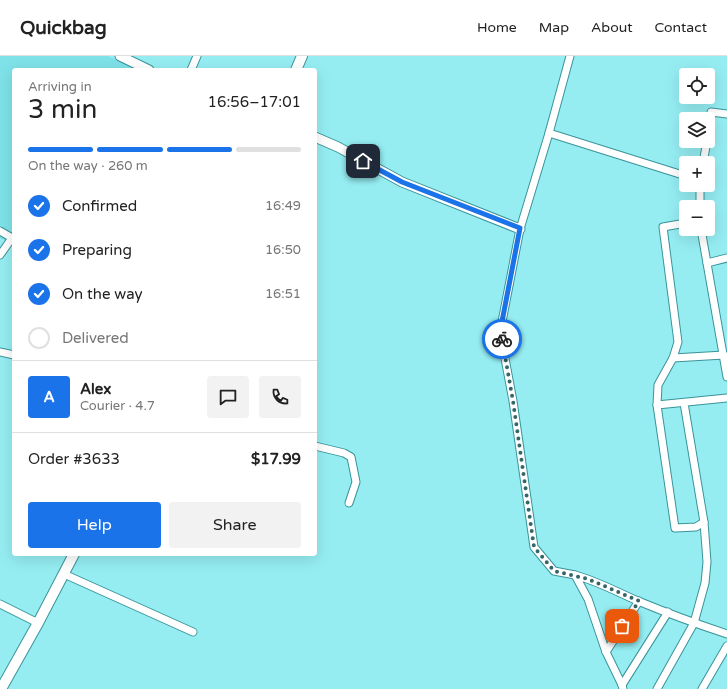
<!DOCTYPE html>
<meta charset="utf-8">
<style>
:root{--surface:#fff;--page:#f2f2f2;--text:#222;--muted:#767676;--line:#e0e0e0;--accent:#1a73e8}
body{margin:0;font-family:"Varela Round",sans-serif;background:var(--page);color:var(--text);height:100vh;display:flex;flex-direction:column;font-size:15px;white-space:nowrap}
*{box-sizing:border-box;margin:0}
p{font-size:13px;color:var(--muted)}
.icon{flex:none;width:22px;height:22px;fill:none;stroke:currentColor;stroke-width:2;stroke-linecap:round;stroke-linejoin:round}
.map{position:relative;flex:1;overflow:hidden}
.side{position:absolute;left:12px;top:12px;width:305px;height:488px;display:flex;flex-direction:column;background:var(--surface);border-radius:4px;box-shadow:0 4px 16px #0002}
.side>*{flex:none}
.fabs{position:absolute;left:679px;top:12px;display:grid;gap:8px}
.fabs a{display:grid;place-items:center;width:36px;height:36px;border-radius:4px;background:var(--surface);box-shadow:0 4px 16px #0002;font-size:20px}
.pin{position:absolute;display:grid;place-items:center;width:34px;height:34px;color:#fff;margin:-17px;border-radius:8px;box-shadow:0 2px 6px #0006}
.courier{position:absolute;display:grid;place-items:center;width:40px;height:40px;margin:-20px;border:3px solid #1a73e8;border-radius:50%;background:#fff;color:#222;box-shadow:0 1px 5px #0007}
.headline em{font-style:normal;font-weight:600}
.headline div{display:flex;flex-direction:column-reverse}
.headline{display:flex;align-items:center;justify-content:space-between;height:68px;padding:0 16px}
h1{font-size:26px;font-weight:600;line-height:30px}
.bar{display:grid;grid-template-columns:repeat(4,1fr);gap:6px 4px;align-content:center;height:48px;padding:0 16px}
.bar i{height:5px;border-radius:3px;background:var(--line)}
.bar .active{background:var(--accent)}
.bar p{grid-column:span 4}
.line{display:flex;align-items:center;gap:10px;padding:0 16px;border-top:1px solid var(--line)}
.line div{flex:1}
.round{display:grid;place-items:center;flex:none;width:42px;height:42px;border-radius:4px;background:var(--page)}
ol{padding:0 16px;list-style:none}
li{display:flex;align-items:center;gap:12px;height:44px}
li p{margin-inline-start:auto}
li .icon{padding:4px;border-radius:50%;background:var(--accent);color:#fff;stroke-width:4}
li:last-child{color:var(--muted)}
li i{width:22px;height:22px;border:2px solid var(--line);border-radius:50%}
.button{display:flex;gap:8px;margin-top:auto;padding:8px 16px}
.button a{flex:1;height:46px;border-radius:4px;background:var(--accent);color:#fff;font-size:16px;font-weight:600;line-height:46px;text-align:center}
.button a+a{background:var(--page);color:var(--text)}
header{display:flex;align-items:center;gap:24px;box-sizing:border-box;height:56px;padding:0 20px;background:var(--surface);border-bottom:1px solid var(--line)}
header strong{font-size:19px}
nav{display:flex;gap:22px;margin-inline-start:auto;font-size:14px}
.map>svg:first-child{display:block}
.built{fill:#7ee2e8}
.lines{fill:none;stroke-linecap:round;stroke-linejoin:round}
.minor-casing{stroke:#399499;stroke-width:9}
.tertiary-casing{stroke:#399499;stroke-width:11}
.secondary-casing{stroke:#399499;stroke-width:12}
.minor{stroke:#fff;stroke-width:7}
.tertiary{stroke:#fff;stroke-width:9}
.secondary{stroke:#fff;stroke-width:10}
.done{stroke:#356668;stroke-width:4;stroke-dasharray:0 7.2}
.route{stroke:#1a73e8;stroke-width:5}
</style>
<header>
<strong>Quickbag</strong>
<nav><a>Home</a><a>Map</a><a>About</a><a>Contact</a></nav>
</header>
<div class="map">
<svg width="727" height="633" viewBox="0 0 727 633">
<rect width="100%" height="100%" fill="#95edf2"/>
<polygon class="built" points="0,0 108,0 139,14 14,14 14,189 0,182"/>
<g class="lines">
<defs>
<g id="minor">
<polyline points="570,0 549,77 520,173 500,276 513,345 534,491 554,515 575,519"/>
<polyline points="191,14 197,0"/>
<polyline points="708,76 711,56 727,58"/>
<polyline points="549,77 686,120"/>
<polyline points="703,107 707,85"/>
<polyline points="700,151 700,129"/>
<polyline points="686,167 663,171 678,286 673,302 658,329 657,349 675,472 696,471 704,466"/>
<polyline points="701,173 727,321"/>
<polyline points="0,175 14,183"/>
<polyline points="0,199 12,182"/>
<polyline points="707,207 727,202"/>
<polyline points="0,296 14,299"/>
<polyline points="673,302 724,299"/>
<polyline points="657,349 727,342"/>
<polyline points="315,390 344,397 351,401 356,426 349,447"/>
<polyline points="64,518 193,576"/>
<polyline points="0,548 38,567"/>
<polyline points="606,596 639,545"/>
<polyline points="622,629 668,556"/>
<path d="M623 633 622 629 606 596 588 543 575 519C597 525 617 536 638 545 667 557 697 568 727 578"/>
<polyline points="657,633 694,567 705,527 707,506 704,466 684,347"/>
<polyline points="702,633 727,590"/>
</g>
<g id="tertiary">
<polyline points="120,0 149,14"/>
<polyline points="315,81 338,91 402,126 520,173"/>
</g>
<g id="secondary">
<polyline points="296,14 302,0"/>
<polyline points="1,633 38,567 74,498"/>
</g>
</defs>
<use href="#minor" class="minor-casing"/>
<use href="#tertiary" class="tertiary-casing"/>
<use href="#secondary" class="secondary-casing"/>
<use href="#minor" class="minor"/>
<use href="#tertiary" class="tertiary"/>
<use href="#secondary" class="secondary"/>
</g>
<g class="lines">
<polyline class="done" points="502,283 513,345 534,491 554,515 588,523 639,545 622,570"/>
<polyline class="route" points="363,105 402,126 520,172 500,276 502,283"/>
</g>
</svg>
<div class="fabs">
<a><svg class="icon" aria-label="locate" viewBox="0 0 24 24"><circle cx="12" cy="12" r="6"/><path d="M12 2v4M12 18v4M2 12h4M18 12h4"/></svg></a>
<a><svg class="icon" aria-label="layers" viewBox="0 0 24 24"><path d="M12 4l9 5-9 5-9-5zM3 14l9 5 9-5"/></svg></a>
<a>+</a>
<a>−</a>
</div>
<div class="pin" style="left:622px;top:570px;background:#ea580c"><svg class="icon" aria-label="bag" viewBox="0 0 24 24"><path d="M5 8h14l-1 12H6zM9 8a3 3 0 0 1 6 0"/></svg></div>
<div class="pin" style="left:363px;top:105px;background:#1f2937"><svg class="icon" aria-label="home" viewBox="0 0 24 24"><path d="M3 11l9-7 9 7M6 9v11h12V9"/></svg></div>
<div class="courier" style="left:502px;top:283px"><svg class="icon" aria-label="bike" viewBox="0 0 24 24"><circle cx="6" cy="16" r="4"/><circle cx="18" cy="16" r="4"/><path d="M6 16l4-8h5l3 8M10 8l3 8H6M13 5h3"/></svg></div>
<section class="side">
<div class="headline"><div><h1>3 min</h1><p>Arriving in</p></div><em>16:56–17:01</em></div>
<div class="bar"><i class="active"></i><i class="active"></i><i class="active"></i><i></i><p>On the way · 260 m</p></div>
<ol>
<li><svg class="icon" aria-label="check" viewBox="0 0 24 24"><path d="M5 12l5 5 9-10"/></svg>Confirmed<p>16:49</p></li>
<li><svg class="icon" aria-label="check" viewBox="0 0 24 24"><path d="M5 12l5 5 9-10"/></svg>Preparing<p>16:50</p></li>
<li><svg class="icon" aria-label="check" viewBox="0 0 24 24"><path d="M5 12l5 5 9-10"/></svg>On the way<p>16:51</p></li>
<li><i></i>Delivered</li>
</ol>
<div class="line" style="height:72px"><b class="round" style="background:var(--accent);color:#fff">A</b><div><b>Alex</b><p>Courier · 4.7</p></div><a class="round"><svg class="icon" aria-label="chat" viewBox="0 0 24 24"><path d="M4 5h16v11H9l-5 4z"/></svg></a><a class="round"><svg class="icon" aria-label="phone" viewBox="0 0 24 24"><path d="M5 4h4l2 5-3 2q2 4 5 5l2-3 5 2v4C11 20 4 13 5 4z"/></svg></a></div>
<div class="line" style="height:52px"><div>Order #3633</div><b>$17.99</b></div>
<div class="button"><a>Help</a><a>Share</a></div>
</section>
</div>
